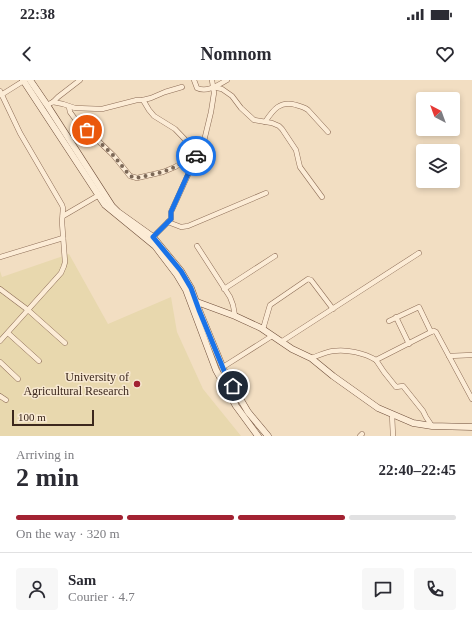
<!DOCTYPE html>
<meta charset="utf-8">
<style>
:root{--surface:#fff;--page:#f7f7f7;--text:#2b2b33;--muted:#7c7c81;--line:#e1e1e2;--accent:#a22232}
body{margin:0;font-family:Georgia,serif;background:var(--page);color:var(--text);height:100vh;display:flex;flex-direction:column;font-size:15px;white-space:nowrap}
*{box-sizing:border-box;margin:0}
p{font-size:13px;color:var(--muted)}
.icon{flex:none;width:22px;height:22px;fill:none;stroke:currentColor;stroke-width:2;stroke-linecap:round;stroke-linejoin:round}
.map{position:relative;height:356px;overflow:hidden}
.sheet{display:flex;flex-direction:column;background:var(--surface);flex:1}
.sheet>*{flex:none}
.needle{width:26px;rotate:319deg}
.controls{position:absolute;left:416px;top:12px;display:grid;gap:8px}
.controls a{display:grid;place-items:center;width:44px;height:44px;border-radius:4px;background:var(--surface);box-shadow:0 2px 6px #0003;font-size:20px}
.scale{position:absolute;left:12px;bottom:10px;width:82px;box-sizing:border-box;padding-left:4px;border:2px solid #3c281d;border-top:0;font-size:11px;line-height:14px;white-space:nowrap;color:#3c281d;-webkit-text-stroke:3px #f8e9d2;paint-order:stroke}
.pin{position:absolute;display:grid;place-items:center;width:34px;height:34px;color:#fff;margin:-17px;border:2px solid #fff;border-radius:50%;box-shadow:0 1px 4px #0007}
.courier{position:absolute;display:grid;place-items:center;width:40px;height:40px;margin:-20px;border:3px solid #1a73e8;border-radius:50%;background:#fff;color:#222;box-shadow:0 1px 5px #0007}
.head em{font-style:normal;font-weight:700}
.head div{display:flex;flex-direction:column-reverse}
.head{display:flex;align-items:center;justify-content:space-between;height:68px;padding:0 16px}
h1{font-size:26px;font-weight:700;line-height:30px}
.bar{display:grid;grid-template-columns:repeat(4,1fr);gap:6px 4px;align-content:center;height:48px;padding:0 16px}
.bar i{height:5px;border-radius:3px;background:var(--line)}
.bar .selected{background:var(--accent)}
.bar p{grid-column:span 4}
.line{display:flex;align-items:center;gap:10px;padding:0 16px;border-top:1px solid var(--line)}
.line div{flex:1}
.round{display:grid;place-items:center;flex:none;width:42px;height:42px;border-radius:4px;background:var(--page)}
.status{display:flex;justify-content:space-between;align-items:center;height:28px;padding:0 20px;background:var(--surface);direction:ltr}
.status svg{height:11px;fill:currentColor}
header{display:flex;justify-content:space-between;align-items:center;height:52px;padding:0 16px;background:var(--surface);font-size:18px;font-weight:700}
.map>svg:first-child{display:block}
.farmland{fill:#e8d8ae}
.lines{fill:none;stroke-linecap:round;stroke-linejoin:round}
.street-casing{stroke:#8d6d57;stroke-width:5.5}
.secondary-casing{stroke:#6f4e3a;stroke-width:7}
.street{stroke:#fcecd6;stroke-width:4.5}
.secondary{stroke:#fcecd6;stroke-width:6}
.done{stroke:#7c6857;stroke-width:4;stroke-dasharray:0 7.2}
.route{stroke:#1a73e8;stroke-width:5}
.poi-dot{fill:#a22232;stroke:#f8e9d2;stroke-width:1.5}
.labels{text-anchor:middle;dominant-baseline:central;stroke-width:3;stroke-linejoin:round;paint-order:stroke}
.poi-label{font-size:12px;fill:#3c281d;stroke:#f8e9d2;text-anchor:end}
</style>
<div class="status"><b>22:38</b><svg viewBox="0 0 49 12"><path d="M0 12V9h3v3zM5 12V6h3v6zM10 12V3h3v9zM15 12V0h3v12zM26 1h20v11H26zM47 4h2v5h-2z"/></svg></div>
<header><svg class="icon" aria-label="back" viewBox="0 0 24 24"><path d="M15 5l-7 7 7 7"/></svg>Nomnom<svg class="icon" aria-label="heart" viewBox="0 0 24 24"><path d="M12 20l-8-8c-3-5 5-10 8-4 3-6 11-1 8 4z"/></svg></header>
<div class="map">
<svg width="472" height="356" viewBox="0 0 472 356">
<rect width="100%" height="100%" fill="#f2dec2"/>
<polygon class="farmland" points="69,174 108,244 171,217 177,252 203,309 241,356 0,356 0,191 2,197"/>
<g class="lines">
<defs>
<g id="street">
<path d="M194 0 197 8C207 13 218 5 227 0"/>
<polyline points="213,7 222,9 232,16 241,28 254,40 272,43 279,46 282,49 296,70 299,83 300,87 322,117"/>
<polyline points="0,11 20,53 62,125 63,128 62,142 65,182 64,186 61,193 0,261"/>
<polyline points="1,15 25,0"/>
<polyline points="143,20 151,18 165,12 182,7"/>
<polyline points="53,22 58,17 80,0"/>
<polyline points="47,25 53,22 63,24 75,28 102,29 137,20 143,20 149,30 154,36 175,49 198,73"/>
<polyline points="69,27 70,32 81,47 87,50 114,76 130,96 137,98 163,92 175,87 198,73"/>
<path d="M265 42C273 30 280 20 296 25 300 26 304 27 308 30L328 52"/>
<polyline points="63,136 99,115"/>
<polyline points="168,142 181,147 188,146 266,113"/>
<polyline points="153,157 171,139 171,132 198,73 204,61 211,32 214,13 212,0"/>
<polyline points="197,166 230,217 233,225 235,236"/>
<polyline points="0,177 63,158"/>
<polyline points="0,209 28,230 65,263"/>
<polyline points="224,209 275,176"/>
<polyline points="396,237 409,264"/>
<polyline points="389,241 419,227 431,252"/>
<polyline points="263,249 270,225 308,199 311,200 333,229"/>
<polyline points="8,253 39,281"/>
<polyline points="281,262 419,173"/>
<polyline points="449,276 472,275"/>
<path d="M311 278C318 276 325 272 333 271 347 269 364 273 376 280L431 252 434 251 436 252 472 319"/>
<polyline points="376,280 384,292 396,307 403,306 423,331 426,337 432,346"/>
<polyline points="0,282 18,299"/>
<polyline points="223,287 272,256"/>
<polyline points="0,316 6,320"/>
<polyline points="392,334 393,356"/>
<polyline points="360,356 362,354"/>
</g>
<g id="secondary">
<polyline points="23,0 105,125 155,166 177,195 186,210 216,290 236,326 258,356"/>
<polyline points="30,0 47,25 112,126 118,132 153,157 181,191 191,208 199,230 225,293 248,332 268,356"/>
<polyline points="197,222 235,236 261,248 292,269 311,278 333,296 378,328 413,343 432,346 472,347"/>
</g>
</defs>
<use href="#street" class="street-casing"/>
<use href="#secondary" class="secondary-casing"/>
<use href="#street" class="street"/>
<use href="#secondary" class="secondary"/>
</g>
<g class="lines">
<polyline class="done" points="87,50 114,76 130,96 136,98 163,92 175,87 198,73 196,76"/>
<polyline class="route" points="196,76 171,132 171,139 153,157 181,191 191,208 199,230 225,293 233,306"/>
</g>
<circle class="poi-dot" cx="137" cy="304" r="4"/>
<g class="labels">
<g class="poi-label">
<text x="129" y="297">University of<tspan x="129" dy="14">Agricultural Research</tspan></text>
</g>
</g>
</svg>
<div class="controls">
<a><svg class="needle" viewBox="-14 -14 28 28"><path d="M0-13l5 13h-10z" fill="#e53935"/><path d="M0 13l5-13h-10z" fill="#7c7c81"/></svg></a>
<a><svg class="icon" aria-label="layers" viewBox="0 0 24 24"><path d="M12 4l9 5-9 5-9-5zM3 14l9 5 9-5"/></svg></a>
</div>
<div class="scale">100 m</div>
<div class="pin" style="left:87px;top:50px;background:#ea580c"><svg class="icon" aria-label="bag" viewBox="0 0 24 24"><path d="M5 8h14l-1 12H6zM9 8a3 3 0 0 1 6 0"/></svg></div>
<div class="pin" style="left:233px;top:306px;background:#1f2937"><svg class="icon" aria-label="home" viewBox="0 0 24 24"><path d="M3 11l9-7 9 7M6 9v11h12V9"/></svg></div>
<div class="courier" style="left:196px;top:76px"><svg class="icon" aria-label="car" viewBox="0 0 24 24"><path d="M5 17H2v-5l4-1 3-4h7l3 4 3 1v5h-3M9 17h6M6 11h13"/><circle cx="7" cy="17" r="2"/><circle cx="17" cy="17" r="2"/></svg></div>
</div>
<section class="sheet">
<div class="head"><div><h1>2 min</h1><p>Arriving in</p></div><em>22:40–22:45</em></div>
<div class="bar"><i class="selected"></i><i class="selected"></i><i class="selected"></i><i></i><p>On the way · 320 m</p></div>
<div class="line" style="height:72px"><a class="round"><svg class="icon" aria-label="person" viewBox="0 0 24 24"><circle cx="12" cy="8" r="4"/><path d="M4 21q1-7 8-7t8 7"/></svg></a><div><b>Sam</b><p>Courier · 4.7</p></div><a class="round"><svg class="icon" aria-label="chat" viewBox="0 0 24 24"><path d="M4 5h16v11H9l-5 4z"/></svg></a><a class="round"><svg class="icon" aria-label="phone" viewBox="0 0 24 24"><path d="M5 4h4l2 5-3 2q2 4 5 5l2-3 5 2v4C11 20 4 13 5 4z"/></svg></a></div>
</section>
